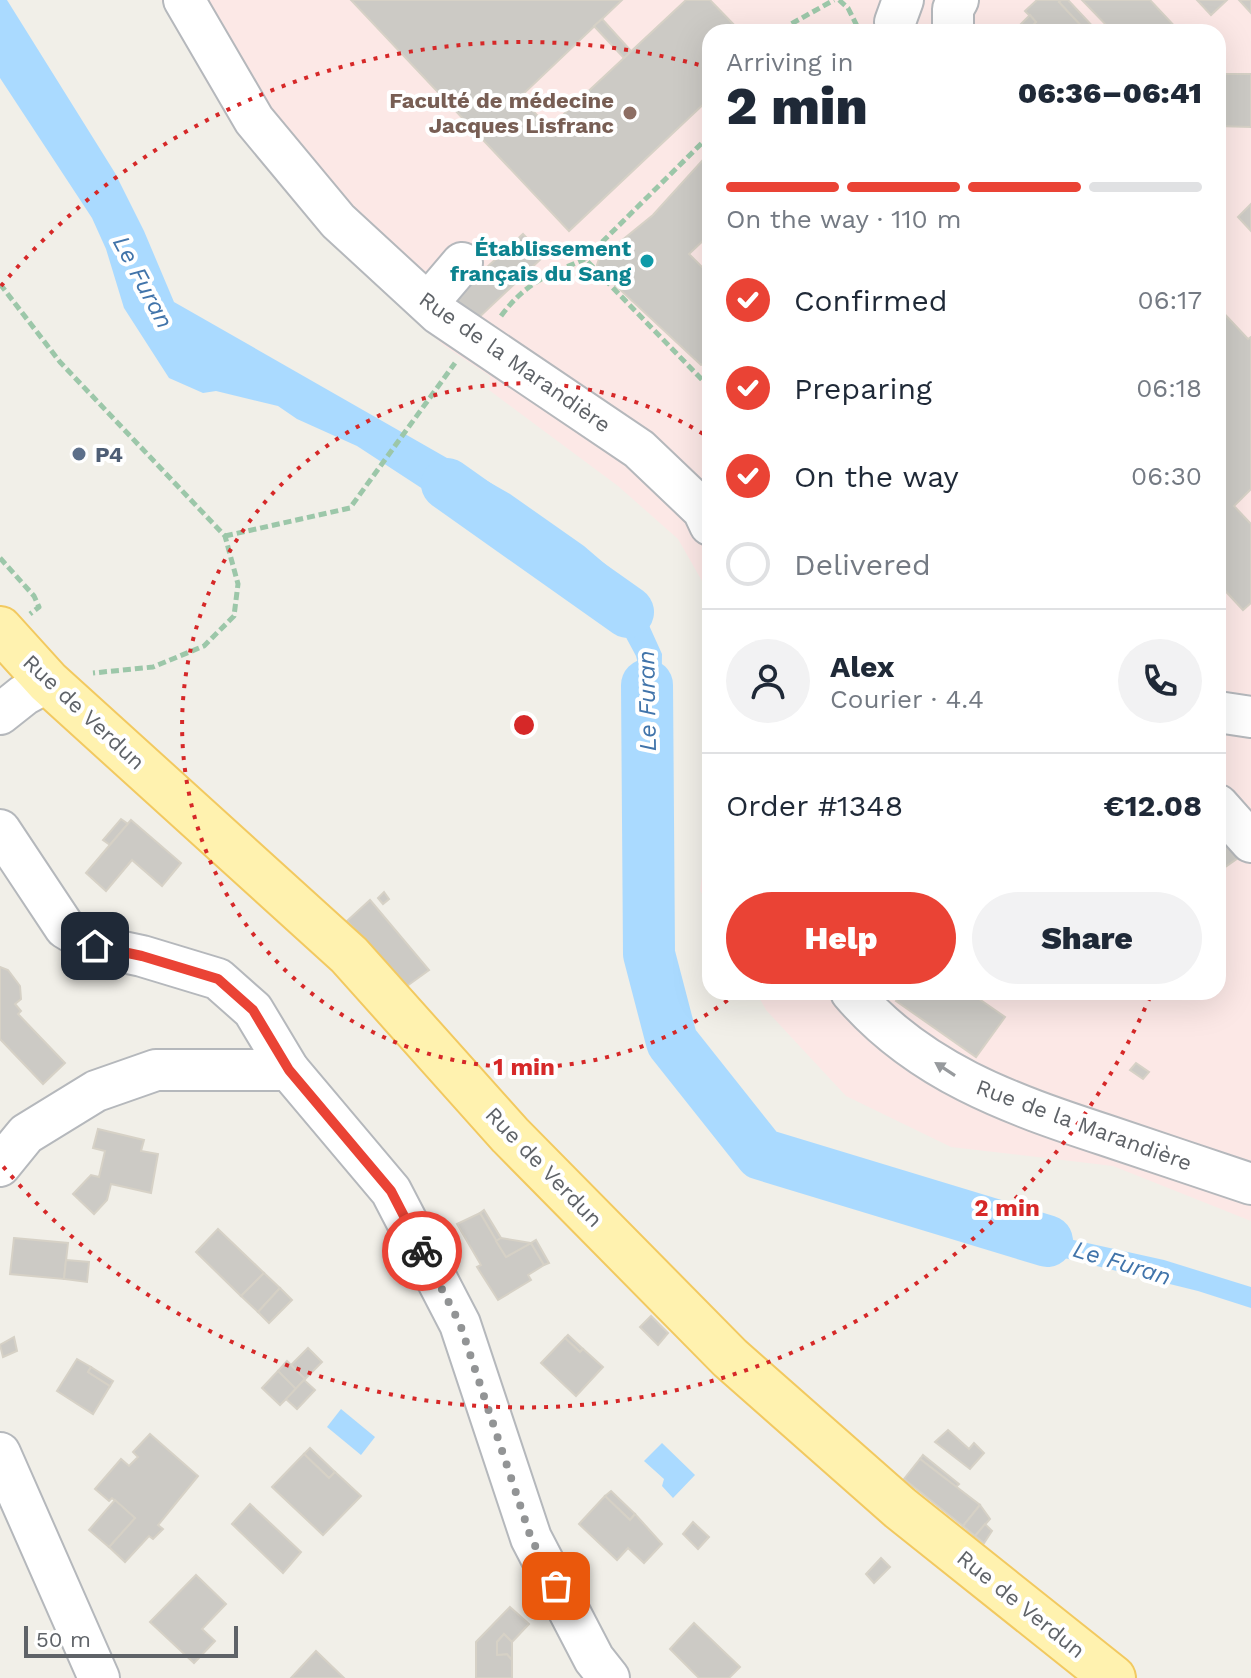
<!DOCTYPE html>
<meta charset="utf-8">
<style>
:root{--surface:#fff;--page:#f2f2f3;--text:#1f2937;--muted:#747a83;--line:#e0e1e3;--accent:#ea4335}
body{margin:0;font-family:"Work Sans",sans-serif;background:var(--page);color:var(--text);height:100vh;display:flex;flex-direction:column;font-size:30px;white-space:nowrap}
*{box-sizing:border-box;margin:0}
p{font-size:26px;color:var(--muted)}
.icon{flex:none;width:44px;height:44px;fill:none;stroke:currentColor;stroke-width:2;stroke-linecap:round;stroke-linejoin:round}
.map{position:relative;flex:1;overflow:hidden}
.details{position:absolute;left:702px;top:24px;width:524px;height:976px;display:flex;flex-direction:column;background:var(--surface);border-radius:24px;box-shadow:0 8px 32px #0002}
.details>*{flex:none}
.scale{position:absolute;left:24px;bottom:20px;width:214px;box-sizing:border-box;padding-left:8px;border:4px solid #5f6368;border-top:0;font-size:22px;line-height:28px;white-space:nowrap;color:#5f6368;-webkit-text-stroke:6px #fff;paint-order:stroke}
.pin{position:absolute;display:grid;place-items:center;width:68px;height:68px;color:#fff;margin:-34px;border-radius:16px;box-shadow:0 4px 12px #0006}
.courier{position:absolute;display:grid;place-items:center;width:80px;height:80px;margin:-40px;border:6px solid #ea4335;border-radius:50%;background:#fff;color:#222;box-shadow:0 2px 10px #0007}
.headline em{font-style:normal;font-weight:800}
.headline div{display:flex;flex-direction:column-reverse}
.headline{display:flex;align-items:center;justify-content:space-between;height:136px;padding:0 24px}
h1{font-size:52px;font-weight:800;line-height:60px}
.bar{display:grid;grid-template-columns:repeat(4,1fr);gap:12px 8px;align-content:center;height:96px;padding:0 24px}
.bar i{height:10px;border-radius:6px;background:var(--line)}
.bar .selected{background:var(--accent)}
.bar p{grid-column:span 4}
.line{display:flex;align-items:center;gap:20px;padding:0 24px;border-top:2px solid var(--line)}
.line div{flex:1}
.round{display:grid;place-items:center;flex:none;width:84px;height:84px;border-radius:42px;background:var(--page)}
ol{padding:0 24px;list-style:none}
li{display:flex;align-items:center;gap:24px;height:88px}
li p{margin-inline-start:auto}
li .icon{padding:8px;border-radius:50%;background:var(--accent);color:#fff;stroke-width:4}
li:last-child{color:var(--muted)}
li i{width:44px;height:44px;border:4px solid var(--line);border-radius:50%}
.cta{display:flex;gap:16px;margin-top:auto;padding:16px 24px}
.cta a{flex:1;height:92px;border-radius:48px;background:var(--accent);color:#fff;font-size:32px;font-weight:800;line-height:92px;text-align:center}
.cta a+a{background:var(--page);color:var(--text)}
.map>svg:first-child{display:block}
.medical{fill:#fce8e6}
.water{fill:#aadaff}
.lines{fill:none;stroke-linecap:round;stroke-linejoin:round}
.river{stroke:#aadaff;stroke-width:52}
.building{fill:#cccac5;stroke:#d6d1c6;stroke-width:2}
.minor-casing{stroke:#b5b8bc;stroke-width:44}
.major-casing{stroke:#f2c960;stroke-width:48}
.path{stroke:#9cc7a9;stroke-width:5;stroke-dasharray:8 4;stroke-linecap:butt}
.minor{stroke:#fff;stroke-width:40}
.major{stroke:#fff2af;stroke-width:44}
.oneway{fill:#979a9d}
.done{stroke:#929495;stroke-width:8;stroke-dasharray:0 14.4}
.route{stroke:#ea4335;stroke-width:10}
.ring{fill:none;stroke:#d62828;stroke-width:4;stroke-dasharray:4 8}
.education-dot{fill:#8d6e63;stroke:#fff;stroke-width:3}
.culture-dot{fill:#0f9aa8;stroke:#fff;stroke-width:3}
.service-dot{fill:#5c6f8a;stroke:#fff;stroke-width:3}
.labels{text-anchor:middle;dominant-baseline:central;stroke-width:8;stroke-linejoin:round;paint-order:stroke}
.education-label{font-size:22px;font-weight:bold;fill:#785e54;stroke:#fff;text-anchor:end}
.culture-label{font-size:22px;font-weight:bold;fill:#0d838f;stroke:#fff;text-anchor:end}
.street-label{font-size:22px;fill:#5f6368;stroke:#fff}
.service-label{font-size:22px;font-weight:bold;fill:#4e5e75;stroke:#fff;text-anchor:start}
.water-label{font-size:24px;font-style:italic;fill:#4174aa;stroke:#fff}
.centre{fill:#d62828;stroke:#fff;stroke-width:4}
.ring-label{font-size:24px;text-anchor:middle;font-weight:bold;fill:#d62828;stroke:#fff;stroke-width:8;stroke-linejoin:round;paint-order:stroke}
</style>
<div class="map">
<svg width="1251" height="1678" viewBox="0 0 1251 1678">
<rect width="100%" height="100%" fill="#f1efe8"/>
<g class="medical">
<polygon points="161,0 1251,0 1251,1221 1113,1166 951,1147 846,1096 766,1010 756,992 1218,992 1218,32 710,32 710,654 702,581 678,539 618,486 489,390 490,376 443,345 327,231 211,90"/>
<polygon points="710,820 710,909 700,890"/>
</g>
<g class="water">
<polygon points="0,0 7,0 115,173 144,231 174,302 510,494 584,546 612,570 643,612 662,654 661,721 643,770 640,790 650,917 653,936 683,1019 701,1083 725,1112 747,1133 823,1176 846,1184 925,1207 1164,1260 1251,1287 1251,1308 1198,1291 971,1235 900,1221 784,1179 750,1163 716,1133 682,1090 659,1040 653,983 640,957 634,934 624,871 624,797 628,761 647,698 636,656 614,615 587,585 521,532 429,493 357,446 297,419 278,406 216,391 203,393 169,378 124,308 106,249 92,218 0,78"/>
<polygon points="341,1409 375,1437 361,1455 327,1427"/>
<polygon points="662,1443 695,1475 673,1498 662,1486 664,1479 644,1461"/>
</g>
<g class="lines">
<g class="river">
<polyline points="447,484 628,612"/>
<polyline points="647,685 649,954 672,1042 761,1154 1047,1241"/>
</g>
</g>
<g class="building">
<polygon points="351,0 622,0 520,97 549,128 686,0 710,0 741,32 710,32 710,98 569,231"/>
<polygon points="1037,0 1061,0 1059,2 1087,32 1026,32 1036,22 1025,11"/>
<polygon points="1061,0 1068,0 1098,32 1087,32 1059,2"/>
<polygon points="1082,0 1150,0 1180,32 1113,32"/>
<polygon points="1197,0 1227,0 1211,15"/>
<polygon points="1239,0 1251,0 1251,13"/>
<polygon points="1030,15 1036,22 1026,32 1013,32"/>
<polygon points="602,19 631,51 624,58 594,26"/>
<polygon points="1218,74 1251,74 1251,127 1218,126"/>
<polygon points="710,152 710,234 689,254 710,275 710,367 705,362 701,365 599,270 597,265 599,259 653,215"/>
<polygon points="1251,204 1251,231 1238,217"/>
<polygon points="523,234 544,256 472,324 448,303"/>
<polygon points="1218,307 1248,339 1251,337 1251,489 1234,506 1251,524 1251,603 1243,610 1218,583"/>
<polygon points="121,819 128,824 110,845 103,840"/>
<polygon points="131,820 181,863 162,886 132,860 106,891 86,873"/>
<polygon points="1220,839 1238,858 1218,872 1218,841"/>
<polygon points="384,892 389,899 383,904 378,898"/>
<polygon points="370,900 429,970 407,986 347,921"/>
<polygon points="0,967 8,970 20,986 21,999 15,1004 21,1011 18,1014 65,1063 43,1084 0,1039"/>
<polygon points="902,992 969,992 1005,1017 976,1057 896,1001"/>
<polygon points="1136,1063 1149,1072 1143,1079 1130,1070"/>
<polygon points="98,1129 144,1140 141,1151 158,1154 151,1193 111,1184 107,1200 94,1214 73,1194 91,1175 99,1177 105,1151 93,1148"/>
<polygon points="484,1210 501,1238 496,1241 480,1213"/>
<polygon points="480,1213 506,1257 531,1243 544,1265 528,1275 531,1280 498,1300 477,1267 481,1265 457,1224"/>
<polygon points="218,1229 264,1273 241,1296 196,1252"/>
<polygon points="14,1238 68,1243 64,1279 10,1274"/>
<polygon points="501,1238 531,1243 506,1257 496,1241"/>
<polygon points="536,1240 549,1263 544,1265 531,1243"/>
<polygon points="66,1260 89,1262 87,1282 64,1279"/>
<polygon points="264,1273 280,1288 258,1312 241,1296"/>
<polygon points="280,1288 292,1300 269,1323 258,1312"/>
<polygon points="651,1316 668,1333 658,1345 640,1327"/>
<polygon points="568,1335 583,1349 580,1352 565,1338"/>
<polygon points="14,1337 17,1351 3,1357 0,1345"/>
<polygon points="565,1338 580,1352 583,1349 603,1367 576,1396 541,1363"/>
<polygon points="308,1348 322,1362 305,1379 291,1365"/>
<polygon points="77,1359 91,1367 88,1372 110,1386 93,1414 57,1391"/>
<polygon points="287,1361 305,1379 296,1389 278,1371"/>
<polygon points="91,1367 113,1381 110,1386 88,1372"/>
<polygon points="278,1371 296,1389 280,1405 262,1388"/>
<polygon points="304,1380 315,1390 297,1409 286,1399"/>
<polygon points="948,1430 969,1449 974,1443 984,1453 970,1469 935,1442"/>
<polygon points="150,1434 198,1476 158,1525 163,1529 153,1539 149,1536 125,1562 109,1547 135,1518 112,1498 109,1501 95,1489 121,1459 129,1466 138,1457 133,1452"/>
<polygon points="310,1448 335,1472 329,1478 304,1454"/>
<polygon points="304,1454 329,1478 335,1472 361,1496 323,1535 272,1487"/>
<polygon points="923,1455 959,1484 956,1487 920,1459"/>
<polygon points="920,1459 980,1505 963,1526 904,1479"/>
<polygon points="611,1491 635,1514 630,1520 605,1496"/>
<polygon points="605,1496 630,1520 635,1514 662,1544 644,1563 628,1548 617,1560 579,1524"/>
<polygon points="115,1500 135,1518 109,1547 89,1530"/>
<polygon points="250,1504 301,1552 283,1573 232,1524"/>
<polygon points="980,1505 990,1519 975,1536 963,1526"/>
<polygon points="693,1522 709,1537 698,1549 683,1534"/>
<polygon points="985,1524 992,1531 984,1543 975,1536"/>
<polygon points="881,1558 890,1567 874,1583 866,1574"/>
<polygon points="196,1575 226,1604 202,1629 215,1641 194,1663 150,1622"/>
<polygon points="510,1607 529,1624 512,1642 504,1634 497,1642 497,1655 507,1654 512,1660 512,1678 476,1678 476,1642"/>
<polygon points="694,1623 740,1667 729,1678 699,1678 670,1649"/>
<polygon points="504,1634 512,1642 512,1660 507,1654 497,1655 497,1642"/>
<polygon points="316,1651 344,1678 291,1678"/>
</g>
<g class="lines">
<defs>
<g id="minor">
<polyline points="184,0 254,120 338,221 439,314 639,449 703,510 710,525"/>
<polyline points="895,22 903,0"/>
<polyline points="953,32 953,9 958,0"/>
<polyline points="428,303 462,263"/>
<polyline points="1218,712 1251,717"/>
<polyline points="0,714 24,695 48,682"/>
<polyline points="1218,805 1251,842"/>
<polyline points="0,830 65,928 95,946 142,956 218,979 253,1010 289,1070 391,1191 460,1324 531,1538 594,1659 609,1678"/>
<path d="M851 992C918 1071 1010 1104 1105 1135 1154 1151 1202 1168 1251 1184"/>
<polyline points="0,1166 26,1134 96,1091 156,1070 289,1070"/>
<polyline points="0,1453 99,1678"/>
</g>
<polyline id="major" points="0,629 48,682 349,955 510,1135 730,1358 900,1508 1113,1678"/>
</defs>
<use href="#minor" class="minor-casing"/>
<use href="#major" class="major-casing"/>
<g class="path">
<polyline points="839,0 848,8 860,32"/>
<polyline points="783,32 791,24 834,0"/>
<polyline points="710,135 585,259 710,388"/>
<polyline points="0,284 60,362 225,536 238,584 234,616 204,646 153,667 93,673"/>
<path d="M501 316C526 282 548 275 585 259"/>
<polyline points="225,536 350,508 455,363"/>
<polyline points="0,558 34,596 39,607 30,614"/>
</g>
<use href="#minor" class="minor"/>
<use href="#major" class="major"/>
</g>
<defs><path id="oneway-solid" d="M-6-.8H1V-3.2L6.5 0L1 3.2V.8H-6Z" transform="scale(2)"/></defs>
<use class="oneway" href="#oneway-solid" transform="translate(945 1069) rotate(-147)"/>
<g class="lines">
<polyline class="done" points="422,1251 460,1324 531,1538 556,1586"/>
<polyline class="route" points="95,946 142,956 218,979 253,1010 289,1070 391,1191 422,1251"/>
</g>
<g class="ring">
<path d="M737 993A342 342 0 1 1 708 437"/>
<path d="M1150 997A683 683 0 0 1 1 1164M1 286A683 683 0 0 1 707 67"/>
</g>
<circle class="education-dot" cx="630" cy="113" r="8"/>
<circle class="culture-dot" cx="647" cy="261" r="8"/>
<circle class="service-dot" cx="79" cy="454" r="8"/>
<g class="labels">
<g class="education-label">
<text x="614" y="100">Faculté de médecine<tspan x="614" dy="25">Jacques Lisfranc</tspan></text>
</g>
<g class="culture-label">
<text x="631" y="248">Établissement<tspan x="631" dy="25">français du Sang</tspan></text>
</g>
<g class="street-label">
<text transform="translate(515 362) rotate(35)">Rue de la Marandière</text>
<text transform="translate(84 712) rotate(43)">Rue de Verdun</text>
<text transform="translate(1084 1125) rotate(20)">Rue de la Marandière</text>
<text transform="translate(544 1167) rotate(46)">Rue de Verdun</text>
<text transform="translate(1021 1604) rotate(39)">Rue de Verdun</text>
</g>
<g class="service-label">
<text x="95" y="454">P4</text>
</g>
<g class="water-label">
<text transform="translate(143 282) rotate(62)">Le Furan</text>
<text transform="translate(647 701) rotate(-91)">Le Furan</text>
<text transform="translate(1122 1263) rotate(17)">Le Furan</text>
</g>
</g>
<circle cx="524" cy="725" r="12" class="centre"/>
<g class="ring-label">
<text x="524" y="1075">1 min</text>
<text x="1007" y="1216">2 min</text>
</g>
</svg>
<div class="scale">50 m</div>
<div class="pin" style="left:556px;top:1586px;background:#ea580c"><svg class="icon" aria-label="bag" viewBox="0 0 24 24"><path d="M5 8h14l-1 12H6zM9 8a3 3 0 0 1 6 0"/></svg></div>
<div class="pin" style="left:95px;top:946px;background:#1f2937"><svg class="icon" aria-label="home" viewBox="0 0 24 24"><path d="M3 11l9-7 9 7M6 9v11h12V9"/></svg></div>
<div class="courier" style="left:422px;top:1251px"><svg class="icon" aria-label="bike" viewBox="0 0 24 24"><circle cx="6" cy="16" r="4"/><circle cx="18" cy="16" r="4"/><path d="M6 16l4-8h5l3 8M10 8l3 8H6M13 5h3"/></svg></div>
<section class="details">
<div class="headline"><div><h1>2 min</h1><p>Arriving in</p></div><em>06:36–06:41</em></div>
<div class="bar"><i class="selected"></i><i class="selected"></i><i class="selected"></i><i></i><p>On the way · 110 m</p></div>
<ol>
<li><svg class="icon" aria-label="check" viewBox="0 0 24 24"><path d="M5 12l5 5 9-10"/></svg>Confirmed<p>06:17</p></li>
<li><svg class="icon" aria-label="check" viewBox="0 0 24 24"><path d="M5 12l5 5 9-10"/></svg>Preparing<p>06:18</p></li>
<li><svg class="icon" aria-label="check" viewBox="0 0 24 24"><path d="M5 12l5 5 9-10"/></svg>On the way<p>06:30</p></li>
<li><i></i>Delivered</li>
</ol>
<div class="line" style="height:144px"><a class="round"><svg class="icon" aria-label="person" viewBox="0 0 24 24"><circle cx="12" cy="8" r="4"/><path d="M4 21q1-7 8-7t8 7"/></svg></a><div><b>Alex</b><p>Courier · 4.4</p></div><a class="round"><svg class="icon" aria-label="phone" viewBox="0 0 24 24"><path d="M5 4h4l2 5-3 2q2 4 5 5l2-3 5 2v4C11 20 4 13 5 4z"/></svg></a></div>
<div class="line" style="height:104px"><div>Order #1348</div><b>€12.08</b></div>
<div class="cta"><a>Help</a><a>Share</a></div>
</section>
</div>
